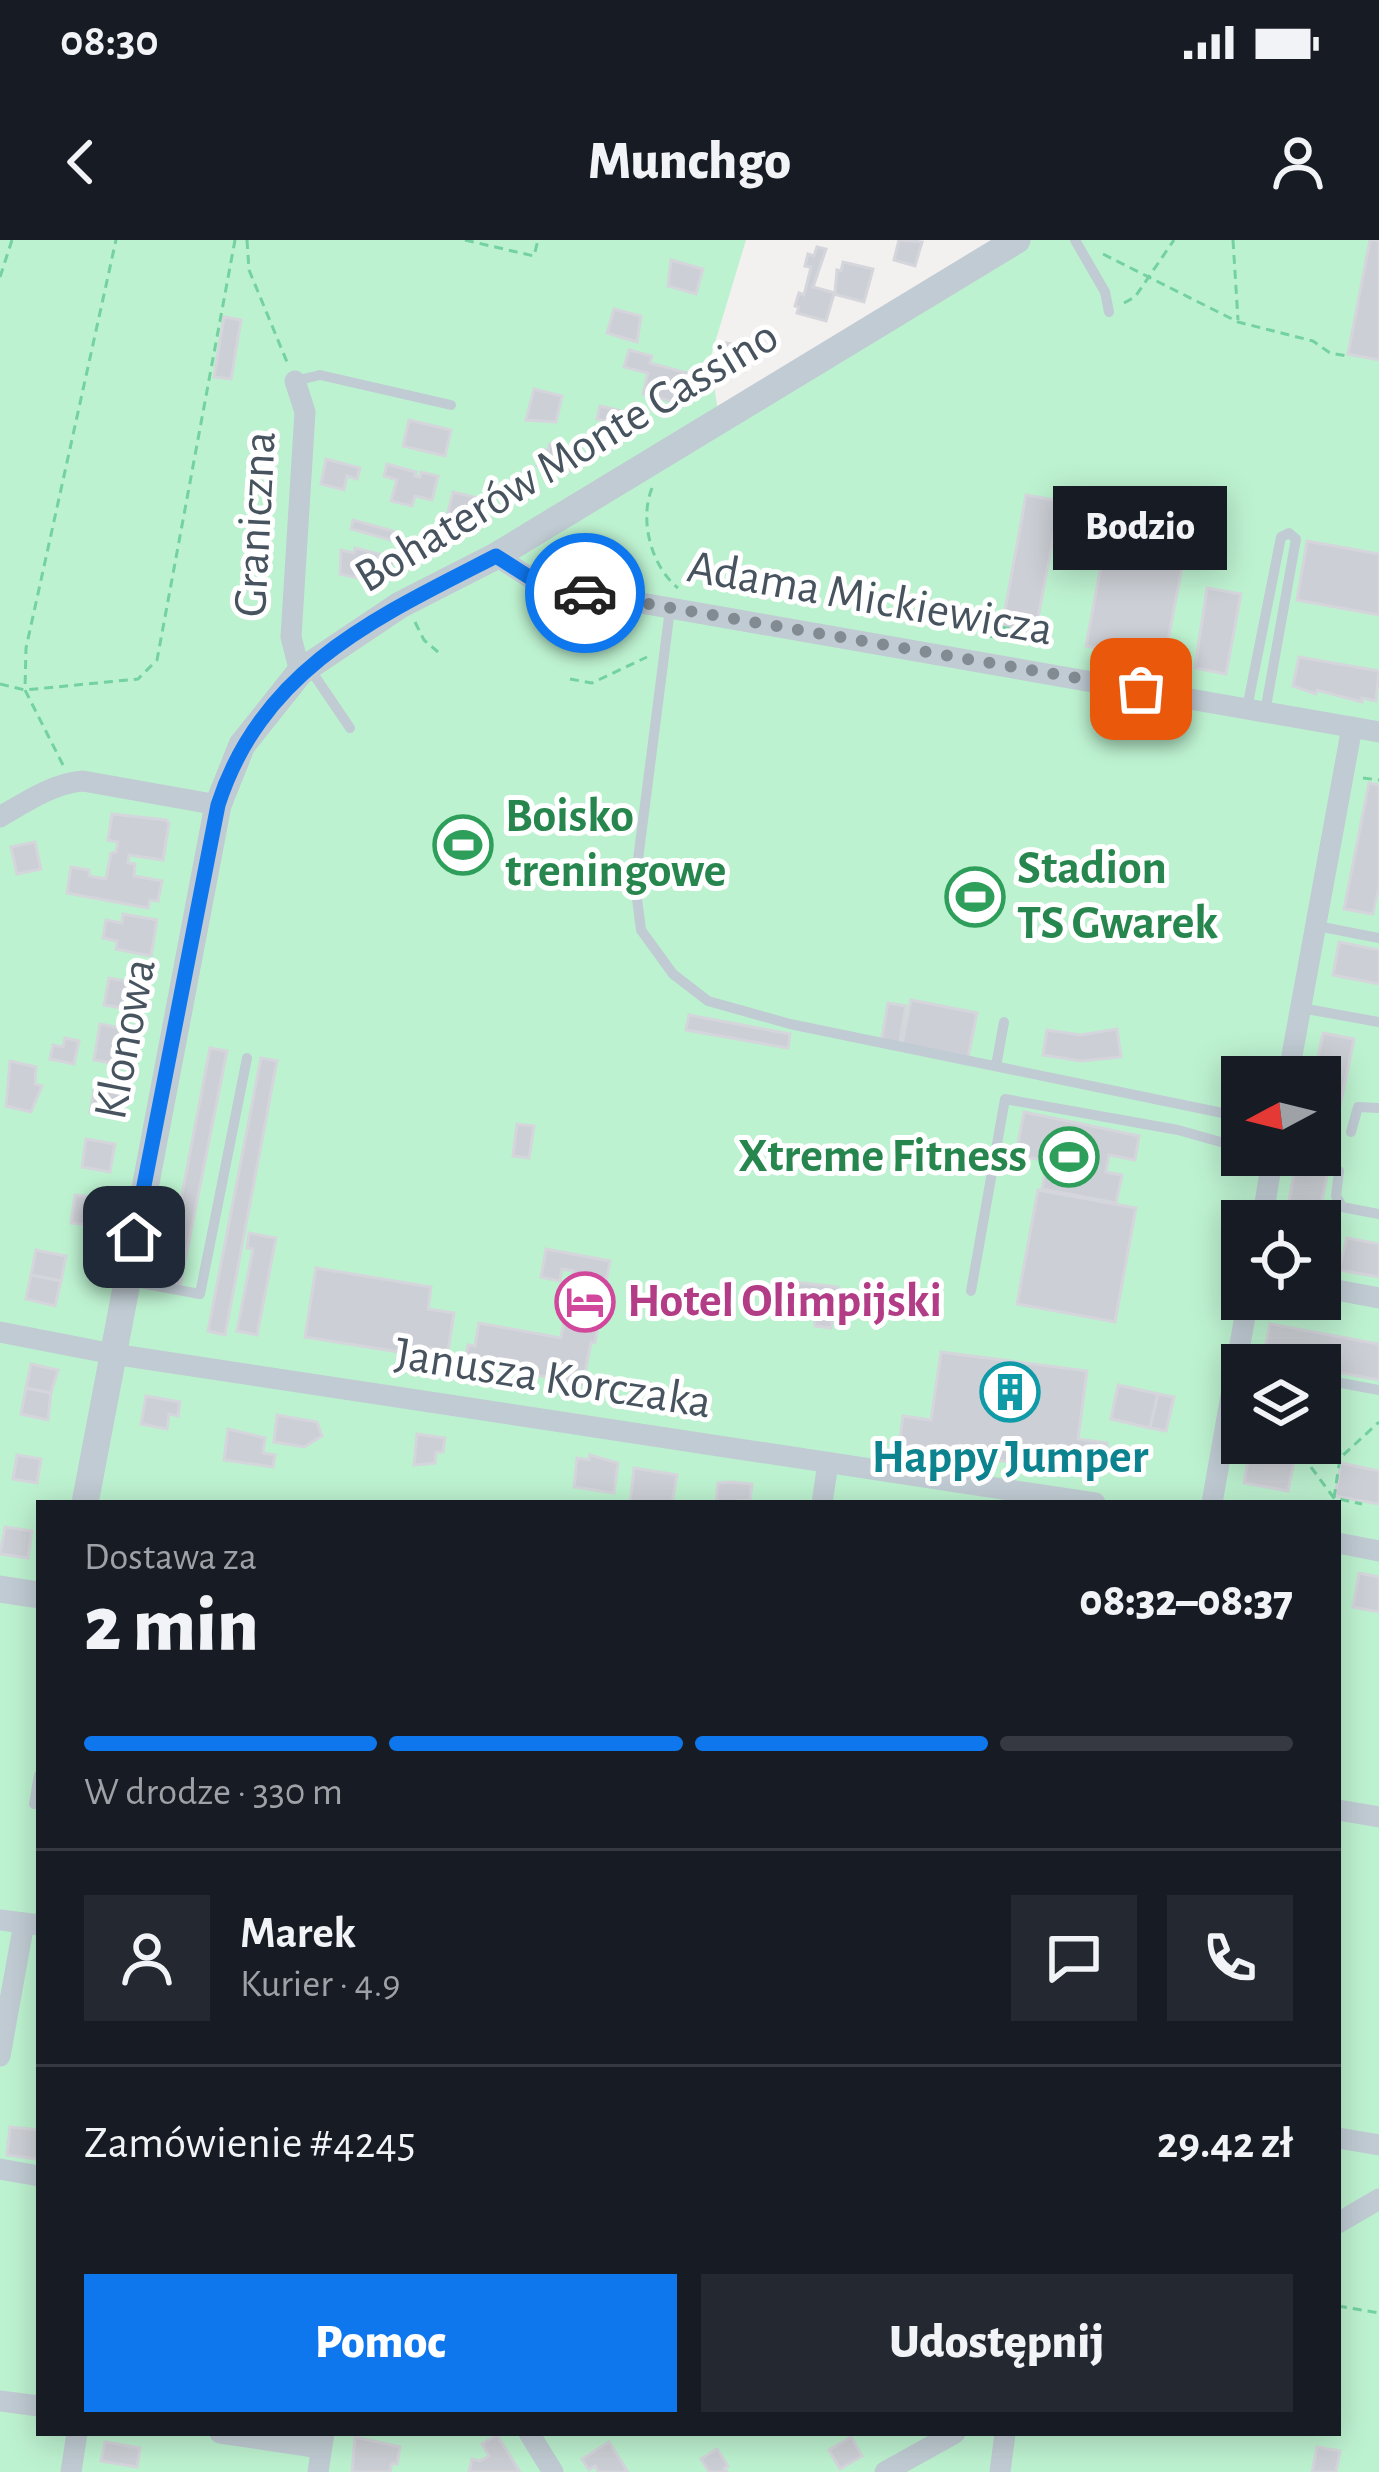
<!DOCTYPE html>
<html lang="pl">
<meta charset="utf-8">
<style>
:root{--surface:#171b24;--page:#242831;--text:#f1f3f6;--muted:#9ea1a6;--line:#363941;--accent:#0f77ee}
body{margin:0;font-family:"Alegreya Sans",sans-serif;background:var(--page);color:var(--text);height:100vh;display:flex;flex-direction:column;font-size:45px;white-space:nowrap}
*{box-sizing:border-box;margin:0}
p{font-size:39px;color:var(--muted)}
.icon{flex:none;width:66px;height:66px;fill:none;stroke:currentColor;stroke-width:2;stroke-linecap:round;stroke-linejoin:round}
.map{position:relative;flex:1;overflow:hidden}
.drawer{position:absolute;left:36px;top:1260px;width:1305px;height:936px;display:flex;flex-direction:column;background:var(--surface);border-radius:0px;box-shadow:0 6px 30px #0003}
.drawer>*{flex:none}
.needle{width:78px;rotate:263deg}
.tools{position:absolute;left:1221px;top:816px;display:grid;gap:24px}
.tools a{display:grid;place-items:center;width:120px;height:120px;border-radius:0px;background:var(--surface);box-shadow:0 6px 30px #0003;font-size:60px}
.pin{position:absolute;display:grid;place-items:center;width:102px;height:102px;color:#fff;margin:-51px;border-radius:24px;box-shadow:0 6px 18px #0006}
.courier{position:absolute;display:grid;place-items:center;width:120px;height:120px;margin:-60px;border:9px solid #0f77ee;border-radius:50%;background:#fff;color:#222;box-shadow:0 3px 15px #0007}
.bubble{position:absolute;height:84px;border-radius:0px;background:var(--surface);box-shadow:0 6px 30px #0003;font-size:39px;font-weight:800;line-height:84px;text-align:center}
.head em{font-style:normal;font-weight:800}
.head div{display:flex;flex-direction:column-reverse}
.head{display:flex;align-items:center;justify-content:space-between;height:204px;padding:0 48px}
h1{font-size:78px;font-weight:800;line-height:90px}
.bar{display:grid;grid-template-columns:repeat(4,1fr);gap:18px 12px;align-content:center;height:144px;padding:0 48px}
.bar i{height:15px;border-radius:9px;background:var(--line)}
.bar .on{background:var(--accent)}
.bar p{grid-column:span 4}
.line{display:flex;align-items:center;gap:30px;padding:0 48px;border-top:3px solid var(--line)}
.line div{flex:1}
.round{display:grid;place-items:center;flex:none;width:126px;height:126px;border-radius:0px;background:var(--page)}
.button{display:flex;gap:24px;margin-top:auto;padding:24px 48px}
.button a{flex:1;height:138px;border-radius:0px;background:var(--accent);color:#fff;font-size:48px;font-weight:800;line-height:138px;text-align:center}
.button a+a{background:var(--page);color:var(--text)}
.status{display:flex;justify-content:space-between;align-items:center;height:84px;padding:0 60px;background:var(--surface);direction:ltr}
.status svg{height:33px;fill:currentColor}
header{display:flex;justify-content:space-between;align-items:center;height:156px;padding:0 48px;background:var(--surface);font-size:54px;font-weight:800}
.map>svg:first-child{display:block}
.green{fill:#bdf2d0;fill-rule:evenodd}
.building{fill:#cccfd5;stroke:#d4d6dc;stroke-width:3}
.lines{fill:none;stroke-linecap:round;stroke-linejoin:round}
.path{stroke:#73d2a0;stroke-width:3;stroke-dasharray:9 6;stroke-linecap:butt}
.service{stroke:#c0cbd3;stroke-width:10}
.minor{stroke:#c0cbd3;stroke-width:21}
.tertiary{stroke:#c0cbd3;stroke-width:27}
.done{stroke:#838b92;stroke-width:12;stroke-dasharray:0 21.6}
.route{stroke:#0f77ee;stroke-width:15}
.labels{text-anchor:middle;dominant-baseline:central;stroke-width:10;stroke-linejoin:round;paint-order:stroke}
.street-label{font-size:48px;fill:#47545f;stroke:#fff}
.leisure-label{font-size:48px;font-weight:bold;fill:#27864d;stroke:#fff;text-anchor:start}
.hotel-label{font-size:48px;font-weight:bold;fill:#b23c85;stroke:#fff;text-anchor:start}
.culture-label{font-size:48px;font-weight:bold;fill:#0d838f;stroke:#fff}
</style>
<div class="status"><b>08:30</b><svg viewBox="0 0 49 12"><path d="M0 12V9h3v3zM5 12V6h3v6zM10 12V3h3v9zM15 12V0h3v12zM26 1h20v11H26zM47 4h2v5h-2z"/></svg></div>
<header><svg class="icon" aria-label="back" viewBox="0 0 24 24"><path d="M15 5l-7 7 7 7"/></svg>Munchgo<svg class="icon" aria-label="person" viewBox="0 0 24 24"><circle cx="12" cy="8" r="4"/><path d="M4 21q1-7 8-7t8 7"/></svg></header>
<div class="map">
<svg width="1379" height="2232" viewBox="0 0 1379 2232">
<rect width="100%" height="100%" fill="#f3f0f0"/>
<path class="green" d="M0 0H746L710 119 719 178 1006 0H1379V2232H0ZM1242 837H1320V915H1242ZM1242 981H1320V1059H1242ZM1242 1125H1320V1203H1242ZM39 1263H1338V2193H39Z"/>
<g class="building">
<polygon points="899,0 922,2 915,26 894,20"/>
<polygon points="1370,0 1379,0 1379,120 1348,114"/>
<polygon points="817,7 826,9 813,47 835,53 837,30 841,31 843,22 873,29 864,62 834,54 826,81 797,73 799,67 795,66 799,53 804,55 811,27 805,26 808,14 814,16"/>
<polygon points="671,20 703,29 696,54 668,46"/>
<polygon points="614,69 641,76 637,102 607,93"/>
<polygon points="224,77 241,80 231,139 214,137"/>
<polygon points="726,103 755,108 745,131 719,123"/>
<polygon points="629,110 652,116 650,123 691,134 686,165 643,154 648,133 624,127"/>
<polygon points="534,149 562,156 556,182 526,180"/>
<polygon points="600,166 635,174 629,199 601,192 604,180 597,179"/>
<polygon points="409,180 451,190 445,216 403,206"/>
<polygon points="550,204 574,210 567,234 537,226 541,209 548,211"/>
<polygon points="326,219 360,228 357,239 347,236 344,250 321,244"/>
<polygon points="387,224 416,232 415,236 420,237 421,232 438,236 432,260 415,256 412,266 391,261 397,240 384,236"/>
<polygon points="453,252 478,258 471,291 446,281"/>
<polygon points="1026,255 1060,261 1035,394 1002,387"/>
<polygon points="1114,256 1193,270 1164,421 1086,406"/>
<polygon points="353,280 393,291 391,300 351,289"/>
<polygon points="1307,301 1379,314 1379,375 1297,360"/>
<polygon points="355,308 379,314 378,320 392,323 382,343 340,334 341,310 354,313"/>
<polygon points="1207,348 1241,354 1226,434 1195,428"/>
<polygon points="1299,417 1379,431 1376,461 1362,458 1362,462 1317,450 1316,454 1293,446"/>
<polygon points="1369,543 1379,545 1379,646 1373,674 1344,669"/>
<polygon points="112,574 166,580 169,583 163,620 129,615 128,623 135,624 134,636 162,641 158,661 150,660 148,668 67,653 71,627 89,630 89,636 106,639 111,613 116,612 118,602 108,600"/>
<polygon points="35,602 41,629 17,634 11,607"/>
<polygon points="123,674 157,680 151,716 116,709 117,701 103,698 106,680 122,683"/>
<polygon points="1339,702 1379,710 1379,744 1333,735"/>
<polygon points="109,738 145,745 140,771 104,765"/>
<polygon points="911,760 977,773 968,817 902,804"/>
<polygon points="888,763 906,766 899,806 881,803"/>
<polygon points="689,775 790,794 788,808 686,790"/>
<polygon points="100,784 135,791 129,826 94,820"/>
<polygon points="1117,789 1121,817 1081,821 1043,815 1047,790 1081,795"/>
<polygon points="1323,793 1354,799 1335,890 1320,887 1320,837 1314,837"/>
<polygon points="65,798 79,801 74,824 50,819 53,805 63,807"/>
<polygon points="210,808 227,811 180,1046 165,1044"/>
<polygon points="261,818 277,821 225,1095 208,1091"/>
<polygon points="10,821 36,827 35,844 42,846 31,872 6,866"/>
<polygon points="95,845 125,851 120,878 90,872"/>
<polygon points="1024,872 1139,896 1135,920 1109,915 1106,932 1122,935 1116,963 1042,949 1047,921 1016,915"/>
<polygon points="517,884 534,886 529,918 513,916"/>
<polygon points="86,899 115,904 110,932 82,927"/>
<polygon points="1296,924 1328,930 1318,981 1285,981"/>
<polygon points="1038,950 1136,968 1115,1082 1017,1064"/>
<polygon points="75,955 102,958 98,986 71,983"/>
<polygon points="249,993 276,998 257,1095 237,1091 253,1009 247,1008"/>
<polygon points="1347,998 1379,1004 1379,1037 1339,1030"/>
<polygon points="546,1009 610,1021 595,1103 591,1102 583,1144 472,1123 471,1129 464,1127 468,1105 475,1106 479,1083 561,1098 573,1031 562,1029 560,1041 541,1037"/>
<polygon points="36,1010 66,1016 61,1041 31,1035"/>
<polygon points="316,1028 431,1047 428,1069 454,1073 448,1111 431,1108 430,1117 305,1097"/>
<polygon points="31,1035 61,1041 55,1066 26,1059"/>
<polygon points="778,1040 838,1047 831,1088 815,1086 814,1075 775,1071"/>
<polygon points="1270,1084 1379,1104 1379,1140 1320,1129 1320,1125 1263,1118"/>
<polygon points="941,1112 1087,1131 1078,1199 1107,1203 1109,1226 1026,1214 1025,1224 899,1207 903,1176 931,1180"/>
<polygon points="31,1124 58,1130 51,1153 26,1148"/>
<polygon points="1118,1145 1158,1154 1150,1188 1111,1179"/>
<polygon points="26,1148 51,1153 48,1180 21,1174"/>
<polygon points="1158,1154 1174,1157 1166,1191 1150,1188"/>
<polygon points="146,1156 180,1162 178,1176 169,1174 167,1189 141,1184"/>
<polygon points="277,1175 317,1182 322,1196 304,1207 274,1202"/>
<polygon points="228,1189 265,1198 263,1213 275,1215 273,1227 224,1220"/>
<polygon points="417,1194 445,1198 443,1212 436,1212 435,1223 414,1225"/>
<polygon points="1251,1203 1296,1210 1288,1251 1244,1243"/>
<polygon points="17,1215 41,1219 37,1243 13,1239"/>
<polygon points="590,1215 618,1223 614,1253 574,1247 577,1218 589,1220"/>
<polygon points="1341,1223 1379,1231 1379,1264 1335,1256"/>
<polygon points="634,1228 677,1235 672,1263 630,1263"/>
<polygon points="731,1242 752,1244 750,1260 716,1263 718,1243"/>
<polygon points="5,1287 32,1291 28,1318 0,1314"/>
<polygon points="1359,1333 1379,1337 1379,1372 1353,1367"/>
<polygon points="10,1887 39,1890 37,1919 7,1915"/>
<polygon points="497,2195 520,2232 469,2232 472,2219 480,2221 489,2216 482,2204"/>
<polygon points="355,2197 400,2207 397,2224 392,2223 390,2232 352,2232"/>
<polygon points="851,2197 862,2216 840,2229 829,2210"/>
<polygon points="105,2202 140,2208 137,2227 101,2221"/>
<polygon points="609,2202 628,2232 598,2232 595,2226 589,2230 582,2219"/>
<polygon points="1317,2207 1340,2211 1336,2232 1312,2232"/>
<polygon points="717,2209 728,2226 724,2228 727,2232 709,2232 701,2219"/>
</g>
<g class="lines">
<g class="path">
<polyline points="247,0 249,30 287,122"/>
<polyline points="465,0 534,16 538,0"/>
<polyline points="1233,0 1238,80"/>
<polyline points="1103,14 1238,82 1313,101 1330,113 1347,116"/>
<polyline points="0,37 12,0"/>
<polyline points="1124,63 1135,57 1174,0"/>
<path d="M652 248C639 280 651 326 678 348"/>
<polyline points="415,382 424,400 438,412"/>
<polygon points="986,384 1017,390 1015,401 984,395"/>
<polyline points="1121,424 1122,413"/>
<polyline points="570,439 592,443 647,417"/>
<polyline points="0,444 25,450 138,439 157,420 235,0"/>
<polyline points="63,525 25,450 26,408 116,0"/>
<polyline points="1363,538 1379,540"/>
<polyline points="1320,902 1327,908 1327,919"/>
<polyline points="1292,915 1329,922"/>
<polyline points="1320,1178 1338,1182 1340,1215"/>
<polyline points="1293,1203 1334,1258 1362,1264"/>
<polyline points="1334,1258 1340,1218 1379,1182"/>
<polyline points="1338,2066 1379,2073"/>
</g>
<g class="service">
<polyline points="1075,0 1105,52 1109,72"/>
<polyline points="295,141 320,135 451,165"/>
<polyline points="670,369 635,643 641,690 673,734 708,761 790,784 1242,877"/>
<polyline points="310,429 350,488"/>
<polyline points="1247,468 1281,297 1289,293 1296,299 1265,472"/>
<polyline points="1317,686 1379,698"/>
<polyline points="1301,768 1379,782"/>
<polyline points="996,826 1004,782"/>
<polyline points="1351,892 1358,867 1379,868"/>
<polyline points="1339,931 1336,956 1342,967 1379,974"/>
<polyline points="129,1041 200,1054 247,818"/>
<polyline points="971,1051 1005,859 1178,890 1242,908"/>
<polyline points="1320,1139 1379,1150"/>
<polyline points="34,1564 39,1535"/>
</g>
<g class="minor">
<polyline points="295,141 305,172 291,397 300,432"/>
<polyline points="496,316 529,337 561,349 1379,492"/>
<path d="M0 577C25 562 54 543 83 541L218 565"/>
<polyline points="1288,837 1352,487"/>
<polyline points="1262,981 1273,915"/>
<polyline points="1320,1047 1379,1058"/>
<polyline points="0,1092 113,1114 1095,1263"/>
<polyline points="822,1263 828,1223"/>
<polyline points="1212,1263 1248,1059"/>
<polyline points="1338,1303 1379,1311"/>
<polyline points="1338,1570 1379,1577"/>
<polyline points="0,1680 39,1685"/>
<polyline points="0,1816 24,1683"/>
<polyline points="1338,1898 1379,1905"/>
<polyline points="0,1929 39,1936"/>
<polyline points="1338,1983 1379,1959"/>
<polyline points="0,2161 39,2166"/>
<polyline points="220,2193 321,2208"/>
<polyline points="529,2193 553,2232"/>
<polyline points="71,2232 77,2193"/>
<polyline points="318,2232 324,2193"/>
<polyline points="885,2232 955,2193"/>
<polyline points="1000,2232 1005,2193"/>
</g>
<g class="tertiary">
<polyline points="85,1263 218,565 242,505 300,432 400,365 496,316 1017,0"/>
<polyline points="0,1349 39,1355"/>
</g>
</g>
<g class="lines">
<polyline class="done" points="585,353 1141,449"/>
<path class="route" d="M134 997 218 565C262 428 377 377 496 316L529 337 585 353"/>
</g>
<defs>
<symbol id="stadium-ring" viewBox="-11 -11 22 22"><circle r="9.5" fill="#fff" stroke="#2e9e5b" stroke-width="1.5"/><path d="M0-5a6.5 5 0 1 0 0 10a6.5 5 0 1 0 0-10ZM-3.5-1.8h7v3.6h-7Z" fill="#2e9e5b"/></symbol>
<symbol id="hotel-ring" viewBox="-11 -11 22 22"><circle r="9.5" fill="#fff" stroke="#d1479c" stroke-width="1.5"/><path d="M-6-4.5h1.5V1H6V5H4.5V3h-9V5H-6ZM-4 0a1.8 1.8 0 1 1 3.6 0ZM.5 0V-2.5h3Q6-2.5 6 0Z" fill="#d1479c"/></symbol>
<symbol id="building-ring" viewBox="-11 -11 22 22"><circle r="9.5" fill="#fff" stroke="#0f9aa8" stroke-width="1.5"/><path d="M-4-6H4V6H1V3H-1V6H-4ZM-2.5-4.3h1.7v1.8h-1.7ZM.8-4.3h1.7v1.8H.8ZM-2.5-1h1.7V.8h-1.7ZM.8-1h1.7V.8H.8Z" fill="#0f9aa8"/></symbol>
</defs>
<g fill-rule="evenodd">
<use href="#stadium-ring" x="430" y="572" width="66" height="66"/>
<use href="#stadium-ring" x="942" y="624" width="66" height="66"/>
<use href="#stadium-ring" x="1036" y="884" width="66" height="66"/>
<use href="#hotel-ring" x="552" y="1029" width="66" height="66"/>
<use href="#building-ring" x="977" y="1119" width="66" height="66"/>
</g>
<g class="labels">
<g class="street-label">
<text transform="translate(567 217) rotate(-31)">Bohaterów Monte Cassino</text>
<text transform="translate(256 284) rotate(-87)">Graniczna</text>
<text transform="translate(870 359) rotate(10)">Adama Mickiewicza</text>
<text transform="translate(126 799) rotate(-79)">Klonowa</text>
<text transform="translate(553 1139) rotate(9)">Janusza Korczaka</text>
</g>
<g class="leisure-label">
<text x="505" y="577">Boisko<tspan x="505" dy="55">treningowe</tspan></text>
<text x="1017" y="629">Stadion<tspan x="1017" dy="55">TS Gwarek</tspan></text>
<text x="1027" y="917" text-anchor="end">Xtreme Fitness</text>
</g>
<g class="hotel-label">
<text x="627" y="1062">Hotel Olimpijski</text>
</g>
<g class="culture-label">
<text x="1010" y="1218">Happy Jumper</text>
</g>
</g>
</svg>
<div class="tools">
<a><svg class="needle" viewBox="-14 -14 28 28"><path d="M0-13l5 13h-10z" fill="#e53935"/><path d="M0 13l5-13h-10z" fill="#9ea1a6"/></svg></a>
<a><svg class="icon" aria-label="locate" viewBox="0 0 24 24"><circle cx="12" cy="12" r="6"/><path d="M12 2v4M12 18v4M2 12h4M18 12h4"/></svg></a>
<a><svg class="icon" aria-label="layers" viewBox="0 0 24 24"><path d="M12 4l9 5-9 5-9-5zM3 14l9 5 9-5"/></svg></a>
</div>
<div class="pin" style="left:1141px;top:449px;background:#ea580c"><svg class="icon" aria-label="bag" viewBox="0 0 24 24"><path d="M5 8h14l-1 12H6zM9 8a3 3 0 0 1 6 0"/></svg></div>
<div class="pin" style="left:134px;top:997px;background:#1f2937"><svg class="icon" aria-label="home" viewBox="0 0 24 24"><path d="M3 11l9-7 9 7M6 9v11h12V9"/></svg></div>
<div class="courier" style="left:585px;top:353px"><svg class="icon" aria-label="car" viewBox="0 0 24 24"><path d="M5 17H2v-5l4-1 3-4h7l3 4 3 1v5h-3M9 17h6M6 11h13"/><circle cx="7" cy="17" r="2"/><circle cx="17" cy="17" r="2"/></svg></div>
<div class="bubble" style="left:1053px;top:246px;width:174px">Bodzio</div>
<section class="drawer">
<div class="head"><div><h1>2 min</h1><p>Dostawa za</p></div><em>08:32–08:37</em></div>
<div class="bar"><i class="on"></i><i class="on"></i><i class="on"></i><i></i><p>W drodze · 330 m</p></div>
<div class="line" style="height:216px"><a class="round"><svg class="icon" aria-label="person" viewBox="0 0 24 24"><circle cx="12" cy="8" r="4"/><path d="M4 21q1-7 8-7t8 7"/></svg></a><div><b>Marek</b><p>Kurier · 4.9</p></div><a class="round"><svg class="icon" aria-label="chat" viewBox="0 0 24 24"><path d="M4 5h16v11H9l-5 4z"/></svg></a><a class="round"><svg class="icon" aria-label="phone" viewBox="0 0 24 24"><path d="M5 4h4l2 5-3 2q2 4 5 5l2-3 5 2v4C11 20 4 13 5 4z"/></svg></a></div>
<div class="line" style="height:156px"><div>Zamówienie #4245</div><b>29.42 zł</b></div>
<div class="button"><a>Pomoc</a><a>Udostępnij</a></div>
</section>
</div>
